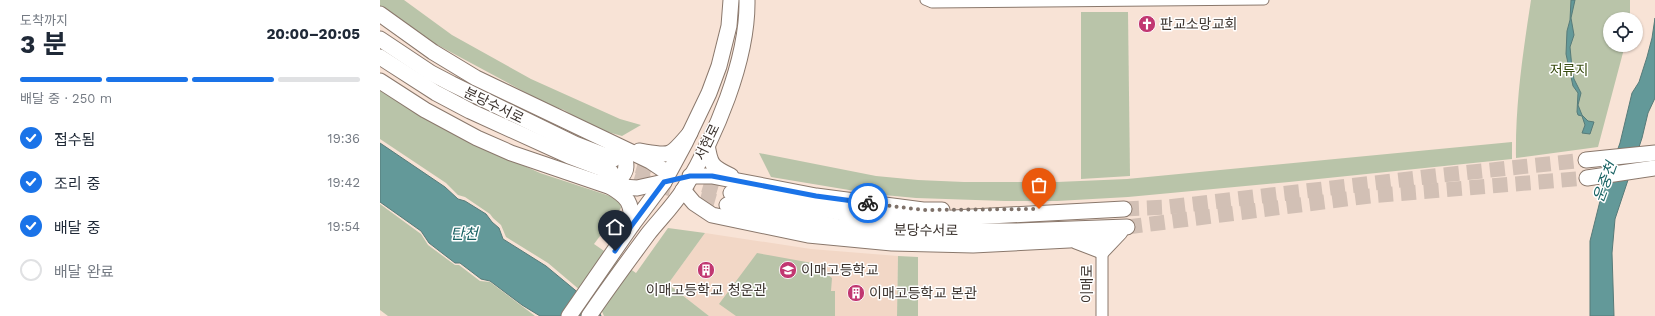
<!DOCTYPE html>
<html lang="ko">
<meta charset="utf-8">
<style>
:root{--surface:#fff;--page:#f6f6f7;--text:#1f2937;--muted:#747a83;--line:#e0e1e3;--accent:#1a73e8}
body{margin:0;font-family:"Work Sans","Noto Sans KR",sans-serif;background:var(--page);color:var(--text);height:100vh;display:flex;flex-direction:column;font-size:15px;white-space:nowrap}
*{box-sizing:border-box;margin:0}
p{font-size:13px;color:var(--muted)}
.icon{flex:none;width:22px;height:22px;fill:none;stroke:currentColor;stroke-width:2;stroke-linecap:round;stroke-linejoin:round}
.map{position:relative;flex:1;overflow:hidden}
.sheet{display:flex;flex-direction:column;background:var(--surface);width:380px}
.sheet>*{flex:none}
.tools{position:absolute;left:1223px;top:12px;display:grid;gap:8px}
.tools a{display:grid;place-items:center;width:40px;height:40px;border-radius:50%;background:var(--surface);box-shadow:0 1px 3px #0004;font-size:20px}
.pin{position:absolute;display:grid;place-items:center;width:34px;height:34px;color:#fff;margin:-41px -17px;border-radius:50% 50% 50% 0;rotate:-45deg;box-shadow:0 0 4px #0007}
.pin .icon{rotate:45deg}
.courier{position:absolute;display:grid;place-items:center;width:40px;height:40px;margin:-20px;border:3px solid #1a73e8;border-radius:50%;background:#fff;color:#222;box-shadow:0 1px 5px #0007}
.head em{font-style:normal;font-weight:700}
.head div{display:flex;flex-direction:column-reverse}
.head{display:flex;align-items:center;justify-content:space-between;height:68px;padding:0 20px}
h1{font-size:26px;font-weight:700;line-height:30px}
.bar{display:grid;grid-template-columns:repeat(4,1fr);gap:6px 4px;align-content:center;height:48px;padding:0 20px}
.bar i{height:5px;border-radius:3px;background:var(--line)}
.bar .selected{background:var(--accent)}
.bar p{grid-column:span 4}
ol{padding:0 20px;list-style:none}
li{display:flex;align-items:center;gap:12px;height:44px}
li p{margin-inline-start:auto}
li .icon{padding:4px;border-radius:50%;background:var(--accent);color:#fff;stroke-width:4}
li:last-child{color:var(--muted)}
li i{width:22px;height:22px;border:2px solid var(--line);border-radius:50%}
main{display:flex;flex:1;min-height:0}
.map>svg:first-child{display:block}
.built{fill:#f2d7c6}
.green{fill:#b9c4a9}
.water{fill:#639999;stroke:#577b79}
.lines{fill:none;stroke-linecap:round;stroke-linejoin:round}
.trunk-tunnel{stroke:#d2c0b5;stroke-width:15;stroke-dasharray:15 8;stroke-linecap:butt}
.minor-casing{stroke:#8a786c;stroke-width:11}
.tertiary-casing{stroke:#8a786c;stroke-width:13}
.primary-casing{stroke:#8a786c;stroke-width:17}
.trunk-casing{stroke:#8a786c;stroke-width:17}
.minor{stroke:#fff;stroke-width:9}
.tertiary{stroke:#fff;stroke-width:11}
.primary{stroke:#fff;stroke-width:15}
.trunk{stroke:#fff;stroke-width:15}
.done{stroke:#7e7169;stroke-width:4;stroke-dasharray:0 7.2}
.route{stroke:#1a73e8;stroke-width:5}
.labels{text-anchor:middle;dominant-baseline:central;stroke-width:3;stroke-linejoin:round;paint-order:stroke}
.poi-label{font-size:14px;fill:#3c342f;stroke:#fff;text-anchor:start}
.park-label{font-size:14px;fill:#374b0f;stroke:#fff}
.street-label{font-size:14px;fill:#3c342f;stroke:#fff}
.water-label{font-size:15px;font-style:italic;fill:#186263;stroke:#fff}
</style>
<main>
<section class="sheet">
<div class="head"><div><h1>3 분</h1><p>도착까지</p></div><em>20:00–20:05</em></div>
<div class="bar"><i class="selected"></i><i class="selected"></i><i class="selected"></i><i></i><p>배달 중 · 250 m</p></div>
<ol>
<li><svg class="icon" aria-label="check" viewBox="0 0 24 24"><path d="M5 12l5 5 9-10"/></svg>접수됨<p>19:36</p></li>
<li><svg class="icon" aria-label="check" viewBox="0 0 24 24"><path d="M5 12l5 5 9-10"/></svg>조리 중<p>19:42</p></li>
<li><svg class="icon" aria-label="check" viewBox="0 0 24 24"><path d="M5 12l5 5 9-10"/></svg>배달 중<p>19:54</p></li>
<li><i></i>배달 완료</li>
</ol>
</section>
<div class="map">
<svg width="1275" height="316" viewBox="0 0 1275 316">
<rect width="100%" height="100%" fill="#f8e3d6"/>
<polygon class="built" points="325,233 431,249 518,256 517,316 329,316 288,284"/>
<g class="green">
<polygon points="0,0 24,0 72,35 151,79 240,119 261,125 242,136 224,131 205,123 184,110 169,105 50,41 0,6"/>
<path d="M1151 0H1250V19H1230V45H1245L1218 147 1136 158C1135 105 1143 52 1151 0Z"/>
<polygon points="701,12 748,12 750,176 701,179"/>
<polygon points="0,88 100,146 160,173 239,199 241,208 214,244 256,273 288,228 325,233 288,284 329,316 224,316 220,307 168,263 126,237 121,225 113,218 110,214 85,197 78,195 66,183 0,139"/>
<polygon points="1132,142 1132,159 909,182 748,197 677,201 625,201 536,198 493,194 391,177 379,153 496,176 538,180 584,182 677,182 747,179"/>
<polygon points="0,204 41,234 48,245 75,265 79,265 100,281 110,282 155,316 8,316 0,310"/>
<polygon points="377,253 432,263 452,278 451,291 455,291 455,316 356,316 339,304"/>
<polygon points="518,256 538,257 538,316 517,316"/>
</g>
<g class="water">
<polygon points="1191,0 1195,0 1191,18 1194,35 1190,47 1192,68 1194,79 1201,93 1198,105 1202,115 1208,121 1214,122 1210,134 1202,133 1205,125 1202,116 1198,115 1197,112 1198,93 1193,86 1186,54 1187,31 1190,20"/>
<polygon points="1275,18 1275,98 1268,113 1262,138 1235,219 1232,253 1234,316 1210,316 1210,241 1222,193 1240,143 1252,93 1259,82 1267,57 1272,38"/>
<polygon points="0,143 65,187 78,199 85,201 106,214 112,222 119,228 123,239 166,266 218,309 221,316 160,316 142,305 110,281 101,279 80,263 75,263 49,243 41,231 0,202"/>
</g>
<g class="lines">
<g class="trunk-tunnel">
<polyline points="235,159 351,193"/>
<polyline points="232,172 347,205"/>
<polyline points="744,209 788,207 1063,175 1206,160"/>
<polyline points="747,227 990,196 1207,178"/>
</g>
<defs>
<polyline id="minor" points="545,0 552,3 884,0"/>
<polyline id="tertiary" points="722,251 722,316"/>
<g id="primary">
<polyline points="189,316 252,225 284,182 305,143 329,93 339,66 349,26 351,0"/>
<path d="M209 316C228 288 248 261 268 234 280 219 294 205 304 189 335 137 368 61 367 0"/>
</g>
<g id="trunk">
<polyline points="0,14 53,52 96,78 270,161 288,173"/>
<polyline points="0,39 51,73 72,84 195,144 234,159"/>
<polyline points="0,57 56,93 90,111 189,156 231,172"/>
<polyline points="0,81 45,110 97,138 131,153 228,186 257,188 284,182"/>
<path d="M327 144C330 165 332 167 351 176"/>
<path d="M259 151C291 156 289 158 310 133"/>
<polyline points="1206,160 1275,153"/>
<polyline points="310,176 332,176 436,196 543,210 562,210"/>
<polyline points="1207,178 1275,168"/>
<path d="M224 181 230 183 235 182C251 172 249 155 232 149"/>
<path d="M229 186C248 197 252 202 252 225"/>
<polyline points="303,190 314,203 332,215 428,235 512,243 593,245 689,240 736,235"/>
<polyline points="351,193 464,213 536,220 744,209"/>
<polyline points="347,205 460,227 534,231 637,231 747,227"/>
<polyline points="696,241 722,251 740,232"/>
</g>
</defs>
<use href="#minor" class="minor-casing"/>
<use href="#tertiary" class="tertiary-casing"/>
<use href="#primary" class="primary-casing"/>
<use href="#trunk" class="trunk-casing"/>
<use href="#minor" class="minor"/>
<use href="#tertiary" class="tertiary"/>
<use href="#primary" class="primary"/>
<use href="#trunk" class="trunk"/>
</g>
<g class="lines">
<polyline class="done" points="488,203 543,210 659,209"/>
<polyline class="route" points="235,251 252,225 284,182 310,176 332,176 436,196 488,203"/>
</g>
<defs>
<symbol id="church-disc" viewBox="-11 -11 22 22"><circle r="9.5" fill="#c13771" stroke="#fff"/><path d="M-1.2-6h2.4v3.5h3.3v2.4h-3.3V6h-2.4V-.1h-3.3v-2.4h3.3Z" fill="#fff"/></symbol>
<symbol id="building-disc" viewBox="-11 -11 22 22"><circle r="9.5" fill="#c13771" stroke="#fff"/><path d="M-4-6H4V6H1V3H-1V6H-4ZM-2.5-4.3h1.7v1.8h-1.7ZM.8-4.3h1.7v1.8H.8ZM-2.5-1h1.7V.8h-1.7ZM.8-1h1.7V.8H.8Z" fill="#fff"/></symbol>
<symbol id="school-disc" viewBox="-11 -11 22 22"><circle r="9.5" fill="#c13771" stroke="#fff"/><path d="M0-5L7-2L0 1L-7-2ZM-4 1L0 2.5L4 1V4Q0 6-4 4Z" fill="#fff"/></symbol>
</defs>
<g fill-rule="evenodd">
<use href="#church-disc" x="757" y="14" width="20" height="20"/>
<use href="#building-disc" x="316" y="260" width="20" height="20"/>
<use href="#school-disc" x="398" y="260" width="20" height="20"/>
<use href="#building-disc" x="466" y="283" width="20" height="20"/>
</g>
<g class="labels">
<g class="poi-label">
<text x="780" y="24">판교소망교회</text>
<text x="421" y="270">이매고등학교</text>
<text x="326" y="290" text-anchor="middle">이매고등학교 청운관</text>
<text x="489" y="293">이매고등학교 본관</text>
</g>
<g class="park-label">
<text x="1189" y="70">저류지</text>
</g>
<g class="street-label">
<text transform="translate(114 105) rotate(26)">분당수서로</text>
<text transform="translate(327 142) rotate(-64)">서현로</text>
<text transform="translate(546 230) rotate(1)">분당수서로</text>
<text transform="translate(707 284) rotate(-90)">이매로</text>
</g>
<g class="water-label">
<text transform="translate(1225 182) rotate(-70)">운중천</text>
<text x="84" y="234">탄천</text>
</g>
</g>
</svg>
<div class="tools">
<a><svg class="icon" aria-label="locate" viewBox="0 0 24 24"><circle cx="12" cy="12" r="6"/><path d="M12 2v4M12 18v4M2 12h4M18 12h4"/></svg></a>
</div>
<div class="pin" style="left:659px;top:209px;background:#ea580c"><svg class="icon" aria-label="bag" viewBox="0 0 24 24"><path d="M5 8h14l-1 12H6zM9 8a3 3 0 0 1 6 0"/></svg></div>
<div class="pin" style="left:235px;top:251px;background:#1f2937"><svg class="icon" aria-label="home" viewBox="0 0 24 24"><path d="M3 11l9-7 9 7M6 9v11h12V9"/></svg></div>
<div class="courier" style="left:488px;top:203px"><svg class="icon" aria-label="bike" viewBox="0 0 24 24"><circle cx="6" cy="16" r="4"/><circle cx="18" cy="16" r="4"/><path d="M6 16l4-8h5l3 8M10 8l3 8H6M13 5h3"/></svg></div>
</div>
</main>
